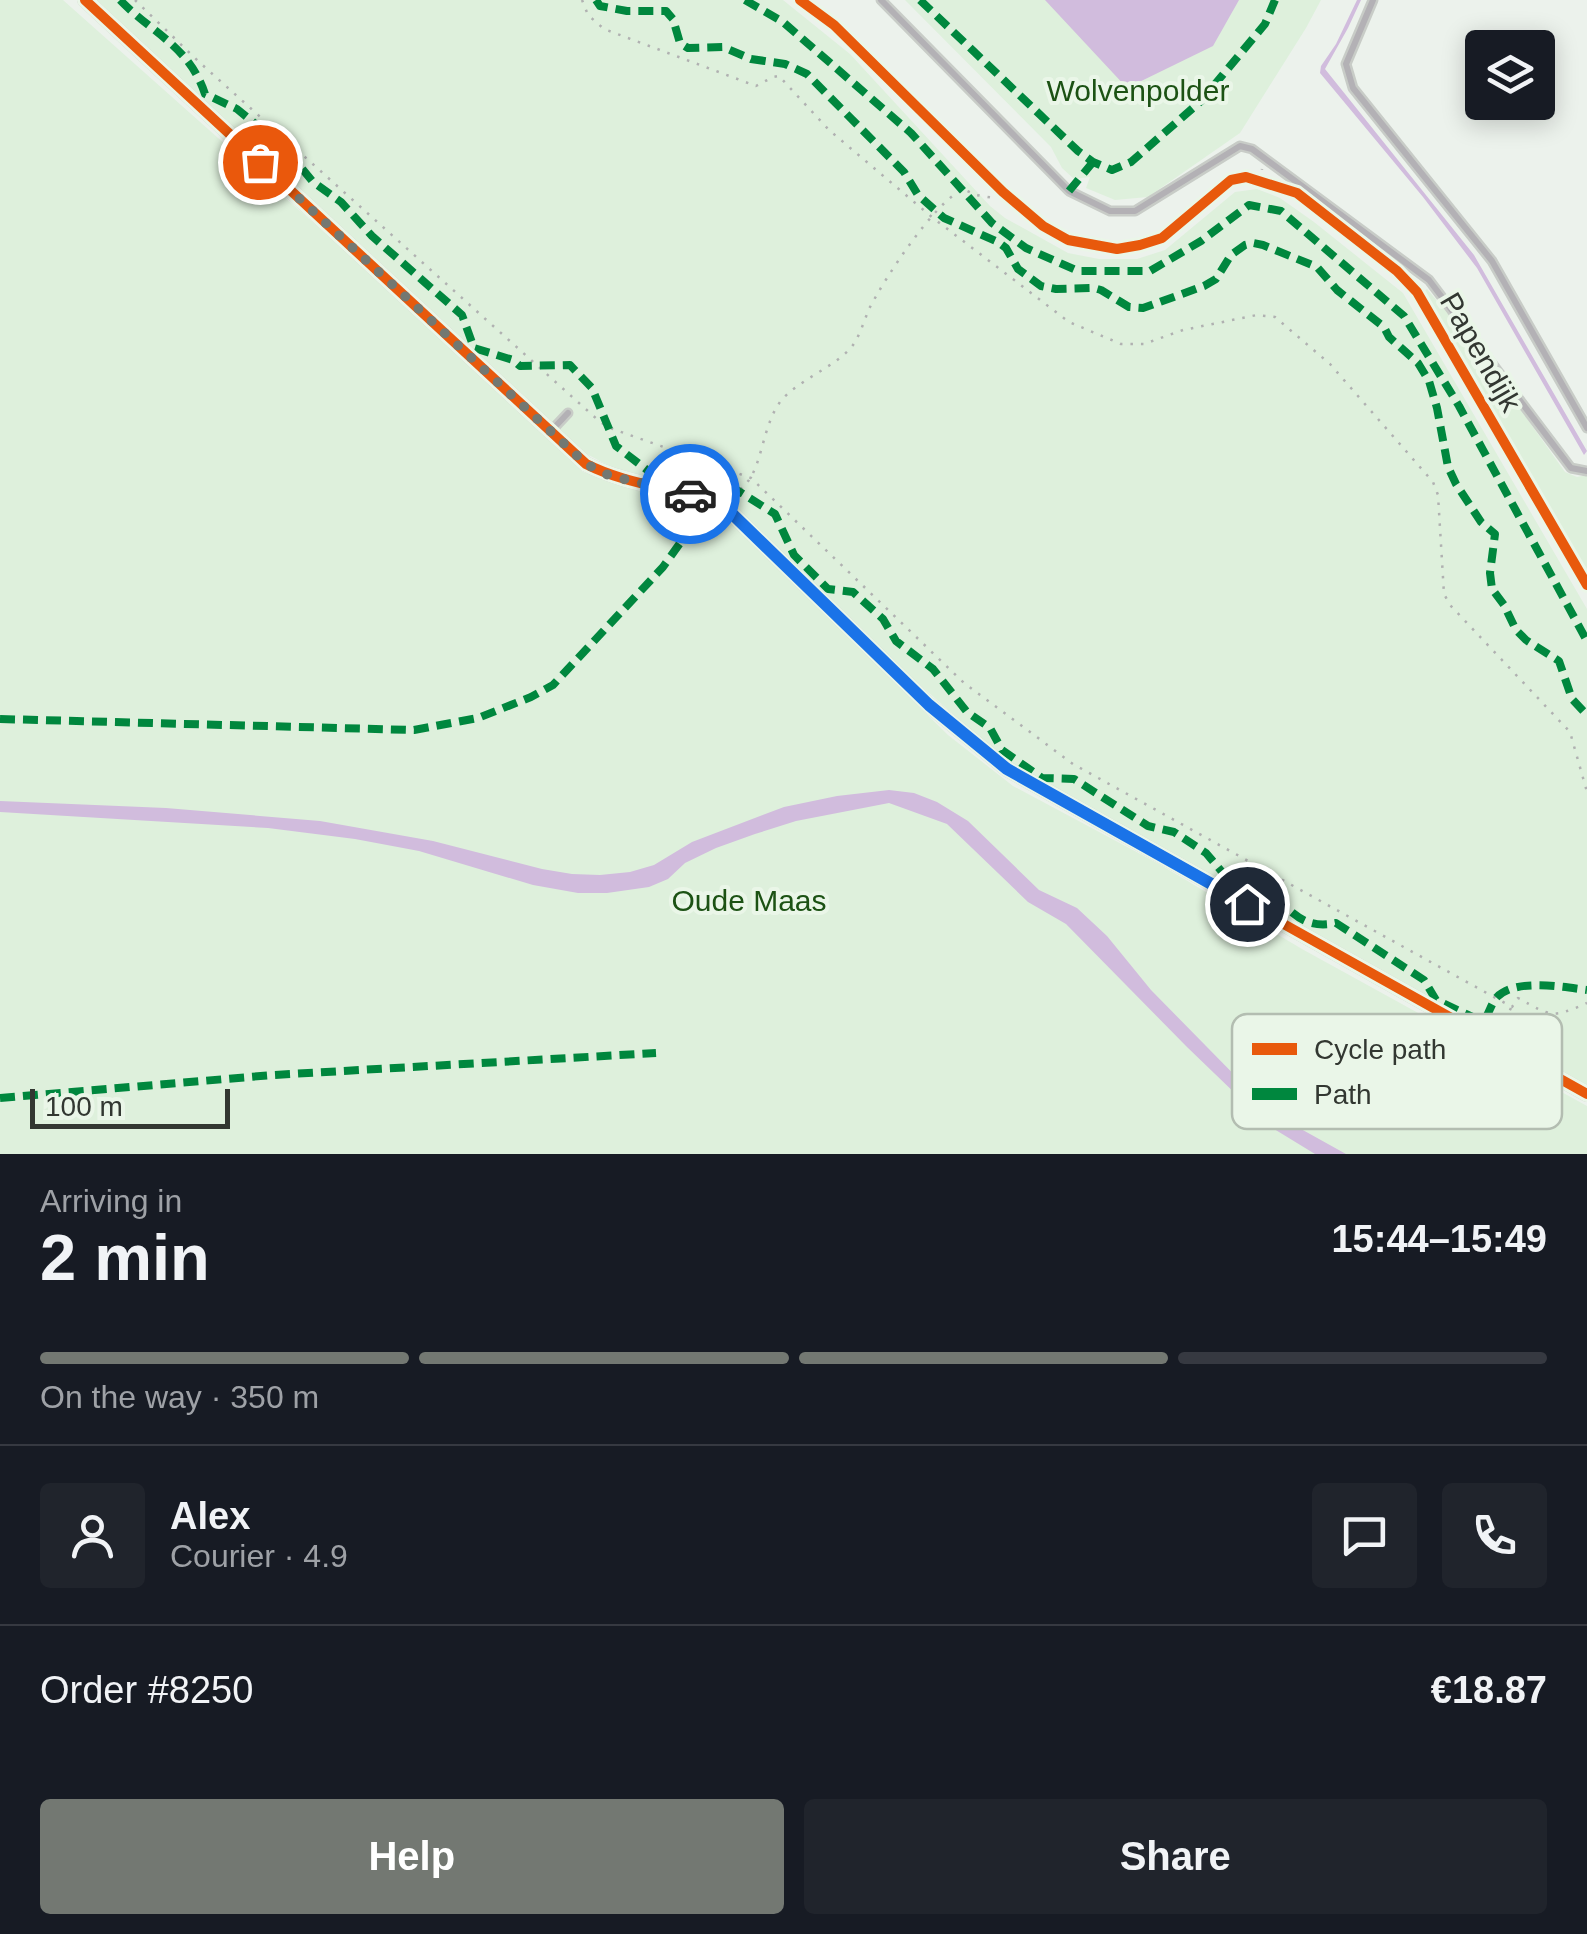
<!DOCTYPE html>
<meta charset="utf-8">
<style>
:root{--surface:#171b24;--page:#20242c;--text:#f1f3f6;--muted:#9ea1a6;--line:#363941;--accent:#737872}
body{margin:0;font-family:Arial,sans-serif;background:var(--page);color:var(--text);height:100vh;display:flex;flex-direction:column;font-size:38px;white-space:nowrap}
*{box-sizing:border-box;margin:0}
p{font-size:32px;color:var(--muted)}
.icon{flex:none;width:55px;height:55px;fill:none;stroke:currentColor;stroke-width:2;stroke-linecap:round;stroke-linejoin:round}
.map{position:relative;height:1154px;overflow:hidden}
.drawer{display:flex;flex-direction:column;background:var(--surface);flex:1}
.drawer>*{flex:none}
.fabs{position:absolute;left:1465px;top:30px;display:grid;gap:20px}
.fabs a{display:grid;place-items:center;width:90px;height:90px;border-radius:10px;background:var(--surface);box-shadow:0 5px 25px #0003;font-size:50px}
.scale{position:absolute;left:30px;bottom:25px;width:200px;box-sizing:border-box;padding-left:10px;border:5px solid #323731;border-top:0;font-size:28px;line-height:35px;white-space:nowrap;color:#323731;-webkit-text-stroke:8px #eaf6e8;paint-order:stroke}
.pin{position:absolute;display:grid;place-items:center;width:85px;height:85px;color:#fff;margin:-42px;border:5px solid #fff;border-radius:50%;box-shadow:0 2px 10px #0007}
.courier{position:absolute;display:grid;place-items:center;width:100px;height:100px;margin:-50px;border:8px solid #1a73e8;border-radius:50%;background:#fff;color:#222;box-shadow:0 2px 12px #0007}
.summary em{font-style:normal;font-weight:700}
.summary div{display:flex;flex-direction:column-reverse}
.summary{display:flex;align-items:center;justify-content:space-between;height:170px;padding:0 40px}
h1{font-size:65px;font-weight:700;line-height:75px}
.bar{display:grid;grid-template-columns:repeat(4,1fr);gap:15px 10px;align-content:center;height:120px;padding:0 40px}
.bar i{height:12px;border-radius:8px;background:var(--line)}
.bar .selected{background:var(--accent)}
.bar p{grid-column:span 4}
.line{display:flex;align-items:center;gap:25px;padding:0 40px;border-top:2px solid var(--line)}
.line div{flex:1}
.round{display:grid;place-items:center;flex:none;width:105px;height:105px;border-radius:10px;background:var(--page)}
.button{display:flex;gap:20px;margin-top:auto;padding:20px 40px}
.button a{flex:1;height:115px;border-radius:10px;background:var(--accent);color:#fff;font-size:40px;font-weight:700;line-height:115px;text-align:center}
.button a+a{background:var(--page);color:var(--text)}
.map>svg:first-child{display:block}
.green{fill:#def0dc}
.water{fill:#d1bcdd}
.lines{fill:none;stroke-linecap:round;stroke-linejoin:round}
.lane-casing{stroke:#c8ccc7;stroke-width:11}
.street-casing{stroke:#c8ccc7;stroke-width:16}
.path{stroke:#b0b1b1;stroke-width:2.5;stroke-dasharray:2.5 8;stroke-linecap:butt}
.lane{stroke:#b3b1b5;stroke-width:6}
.street{stroke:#b3b1b5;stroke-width:11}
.quiet{stroke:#00873e;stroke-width:8;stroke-dasharray:15 8;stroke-linecap:butt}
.cycleway-casing{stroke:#eaf6e8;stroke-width:16}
.cycleway{stroke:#e8590c;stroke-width:10}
.done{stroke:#737872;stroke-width:10;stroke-dasharray:0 18}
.route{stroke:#1a73e8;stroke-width:12}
.labels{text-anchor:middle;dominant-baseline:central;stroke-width:8;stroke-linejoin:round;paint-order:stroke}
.park-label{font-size:30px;fill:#1c5214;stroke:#eaf6e8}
.street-label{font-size:30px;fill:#323731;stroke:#eaf6e8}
.key{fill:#eaf6e8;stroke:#b3bdb1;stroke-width:2.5}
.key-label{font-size:28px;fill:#323731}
</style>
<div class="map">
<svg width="1587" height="1154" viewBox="0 0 1587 1154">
<rect width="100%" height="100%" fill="#ecf2ec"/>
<g class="green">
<polygon points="0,0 63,0 399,299 583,472 723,514 948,735 1013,786 1159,864 1302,949 1587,1106 1587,1154 0,1154"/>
<polygon points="94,0 783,0 850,54 990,206 1005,218 1068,253 1099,259 1137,259 1165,250 1235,192 1257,189 1280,198 1314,222 1403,293 1587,609 1587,1086 1388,975 1067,802 1012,766 887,656 737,511 731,503 617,470 579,450"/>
<polygon points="905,0 1321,0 1306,28 1240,133 1148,197 1115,200 1086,188 1090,177 1074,179 1062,168 1051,147"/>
<polygon points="1427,289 1473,343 1565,472 1577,477 1587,475 1587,576 1423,292"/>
</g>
<g class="water">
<polygon points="1045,0 1239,0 1213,46 1127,88"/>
<polygon points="1357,0 1361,0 1348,28 1325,69 1474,255 1587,451 1584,455 1477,268 1423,197 1320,73 1321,66 1336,44"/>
<polygon points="889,790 914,793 937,802 968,821 1039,890 1077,908 1107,936 1151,990 1261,1102 1301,1129 1346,1154 1315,1154 1269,1126 1187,1047 1066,924 1028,902 947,824 889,803 796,821 755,834 716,848 685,863 668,879 649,887 607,893 578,893 533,885 419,851 355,839 268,828 0,812 0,801 166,808 320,821 433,841 542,869 572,874 600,875 630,872 654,865 692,842 784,807 837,796"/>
</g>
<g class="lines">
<defs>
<g id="lane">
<polyline points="881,0 1069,191 1110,211 1135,211 1240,146 1252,149 1429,280 1571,468 1587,471"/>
<polyline points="1373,0 1346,64 1353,88 1492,261 1587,428"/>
<polyline points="552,430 568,413"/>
<polyline points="1522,1057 1536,1032"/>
</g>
<path id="street" d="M85 0 586 464C629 486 679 488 724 506L929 705 1007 769 1587 1094"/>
</defs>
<use href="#lane" class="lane-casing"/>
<use href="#street" class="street-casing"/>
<g class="path">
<path d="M135 0 198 61 599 421 610 428 751 478 964 683 1073 764 1512 1007 1518 998C1551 1016 1551 1019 1587 1003"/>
<polyline points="582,0 588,15 604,29 756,86 773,77 779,76 829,130 933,218 1069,322 1121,344 1144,344 1183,330 1257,315 1275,317 1330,364 1433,482 1438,495 1444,594 1450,605 1570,732 1587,792"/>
<polyline points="1260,180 1262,169"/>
<path d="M733 497C738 492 744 486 749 480 763 459 763 426 780 402 796 381 839 365 853 345 860 335 864 321 869 309 885 278 933 204 963 189L976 195 994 198 1003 192"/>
<polyline points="1511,1008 1507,1016 1513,1020"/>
</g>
<use href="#lane" class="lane"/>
<use href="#street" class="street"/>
<g class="quiet">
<path d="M120 0C153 34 189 46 205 94L237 109 287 150 313 182 341 202 372 236 462 315 474 348 513 360 520 366 570 365 592 388 616 446 651 473 685 477 708 472 775 514 794 555 828 589 853 592 883 619 896 641 933 669 967 712 990 728 1002 750 1042 778 1074 779 1148 826 1174 832 1206 853 1228 879 1239 882 1252 879C1286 898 1294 932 1336 923L1424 980 1436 1000 1479 1020 1485 1019C1489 1013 1492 1002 1497 997 1516 978 1563 987 1587 990"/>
<polyline points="596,0 600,6 627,11 666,11 673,19 680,43 688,48 723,47 751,59 785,64 807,74 904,172 918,195 944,218 998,242 1006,248 1018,269 1041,286 1056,289 1094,288 1101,290 1129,307 1143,308 1204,286 1216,279 1231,255 1245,245 1253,243 1263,245 1317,267 1337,290 1384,327 1389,337 1418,363 1429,381 1437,408 1448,467 1456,484 1481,522 1495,534 1490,573 1492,589 1504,605 1516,630 1526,640 1559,661 1572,699 1587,715"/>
<polyline points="745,0 783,22 911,133 992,223 1026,248 1078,271 1150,271 1201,241 1249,205 1281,211 1404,316 1459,406 1587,641"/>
<polyline points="920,0 1078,151 1093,162 1112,170 1131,162 1201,101 1265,24 1275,0"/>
<polyline points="1069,191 1093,162"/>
<polyline points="0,719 414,730 478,718 531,697 553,685 663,567 698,518 713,502"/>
<polyline points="0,1098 273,1075 656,1053"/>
</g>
<defs>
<g id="cycleway">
<path d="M85 0 586 464C629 486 679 488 724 506L929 705 1007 769 1587 1094"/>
<polyline points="800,0 834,25 1003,192 1043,226 1068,240 1117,249 1140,245 1162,238 1231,180 1246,177 1297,193 1397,271 1417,292 1587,585"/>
</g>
</defs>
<use href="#cycleway" class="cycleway-casing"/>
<use href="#cycleway" class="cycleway"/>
</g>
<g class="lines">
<polyline class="done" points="260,162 586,464 610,476 690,494"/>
<polyline class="route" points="690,494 724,506 929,705 1007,769 1247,904"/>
</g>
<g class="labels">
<g class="park-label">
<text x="1138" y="90">Wolvenpolder</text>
<text x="749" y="900">Oude Maas</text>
</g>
<g class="street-label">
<text transform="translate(1481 352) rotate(60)">Papendijk</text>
</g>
</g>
<rect x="1232" y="1014" width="330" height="115" rx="15" class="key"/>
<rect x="1252" y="1043" width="45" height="12" fill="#e8590c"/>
<rect x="1252" y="1088" width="45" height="12" fill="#00873e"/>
<g class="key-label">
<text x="1314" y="1059">Cycle path</text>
<text x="1314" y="1104">Path</text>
</g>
</svg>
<div class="fabs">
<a><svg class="icon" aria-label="layers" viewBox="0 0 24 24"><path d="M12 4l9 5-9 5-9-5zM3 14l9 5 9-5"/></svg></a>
</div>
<div class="scale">100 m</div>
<div class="pin" style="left:260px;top:162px;background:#ea580c"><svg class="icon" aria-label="bag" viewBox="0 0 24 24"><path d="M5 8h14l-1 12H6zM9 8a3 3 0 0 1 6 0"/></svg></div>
<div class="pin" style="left:1247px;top:904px;background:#1f2937"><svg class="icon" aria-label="home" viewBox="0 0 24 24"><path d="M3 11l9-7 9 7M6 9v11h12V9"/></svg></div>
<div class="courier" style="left:690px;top:494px"><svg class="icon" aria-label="car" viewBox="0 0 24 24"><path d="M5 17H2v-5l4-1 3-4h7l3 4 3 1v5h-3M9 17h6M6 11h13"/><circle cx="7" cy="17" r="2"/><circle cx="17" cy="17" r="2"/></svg></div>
</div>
<section class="drawer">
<div class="summary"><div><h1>2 min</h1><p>Arriving in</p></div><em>15:44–15:49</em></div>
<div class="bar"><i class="selected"></i><i class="selected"></i><i class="selected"></i><i></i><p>On the way · 350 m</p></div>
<div class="line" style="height:180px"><a class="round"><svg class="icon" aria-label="person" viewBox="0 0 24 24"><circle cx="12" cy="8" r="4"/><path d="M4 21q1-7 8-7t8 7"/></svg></a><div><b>Alex</b><p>Courier · 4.9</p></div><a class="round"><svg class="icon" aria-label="chat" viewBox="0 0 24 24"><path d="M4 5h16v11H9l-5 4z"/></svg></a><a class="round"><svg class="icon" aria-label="phone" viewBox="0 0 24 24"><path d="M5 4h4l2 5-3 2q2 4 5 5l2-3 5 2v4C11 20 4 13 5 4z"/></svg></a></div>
<div class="line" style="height:130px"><div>Order #8250</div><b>€18.87</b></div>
<div class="button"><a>Help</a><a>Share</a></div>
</section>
